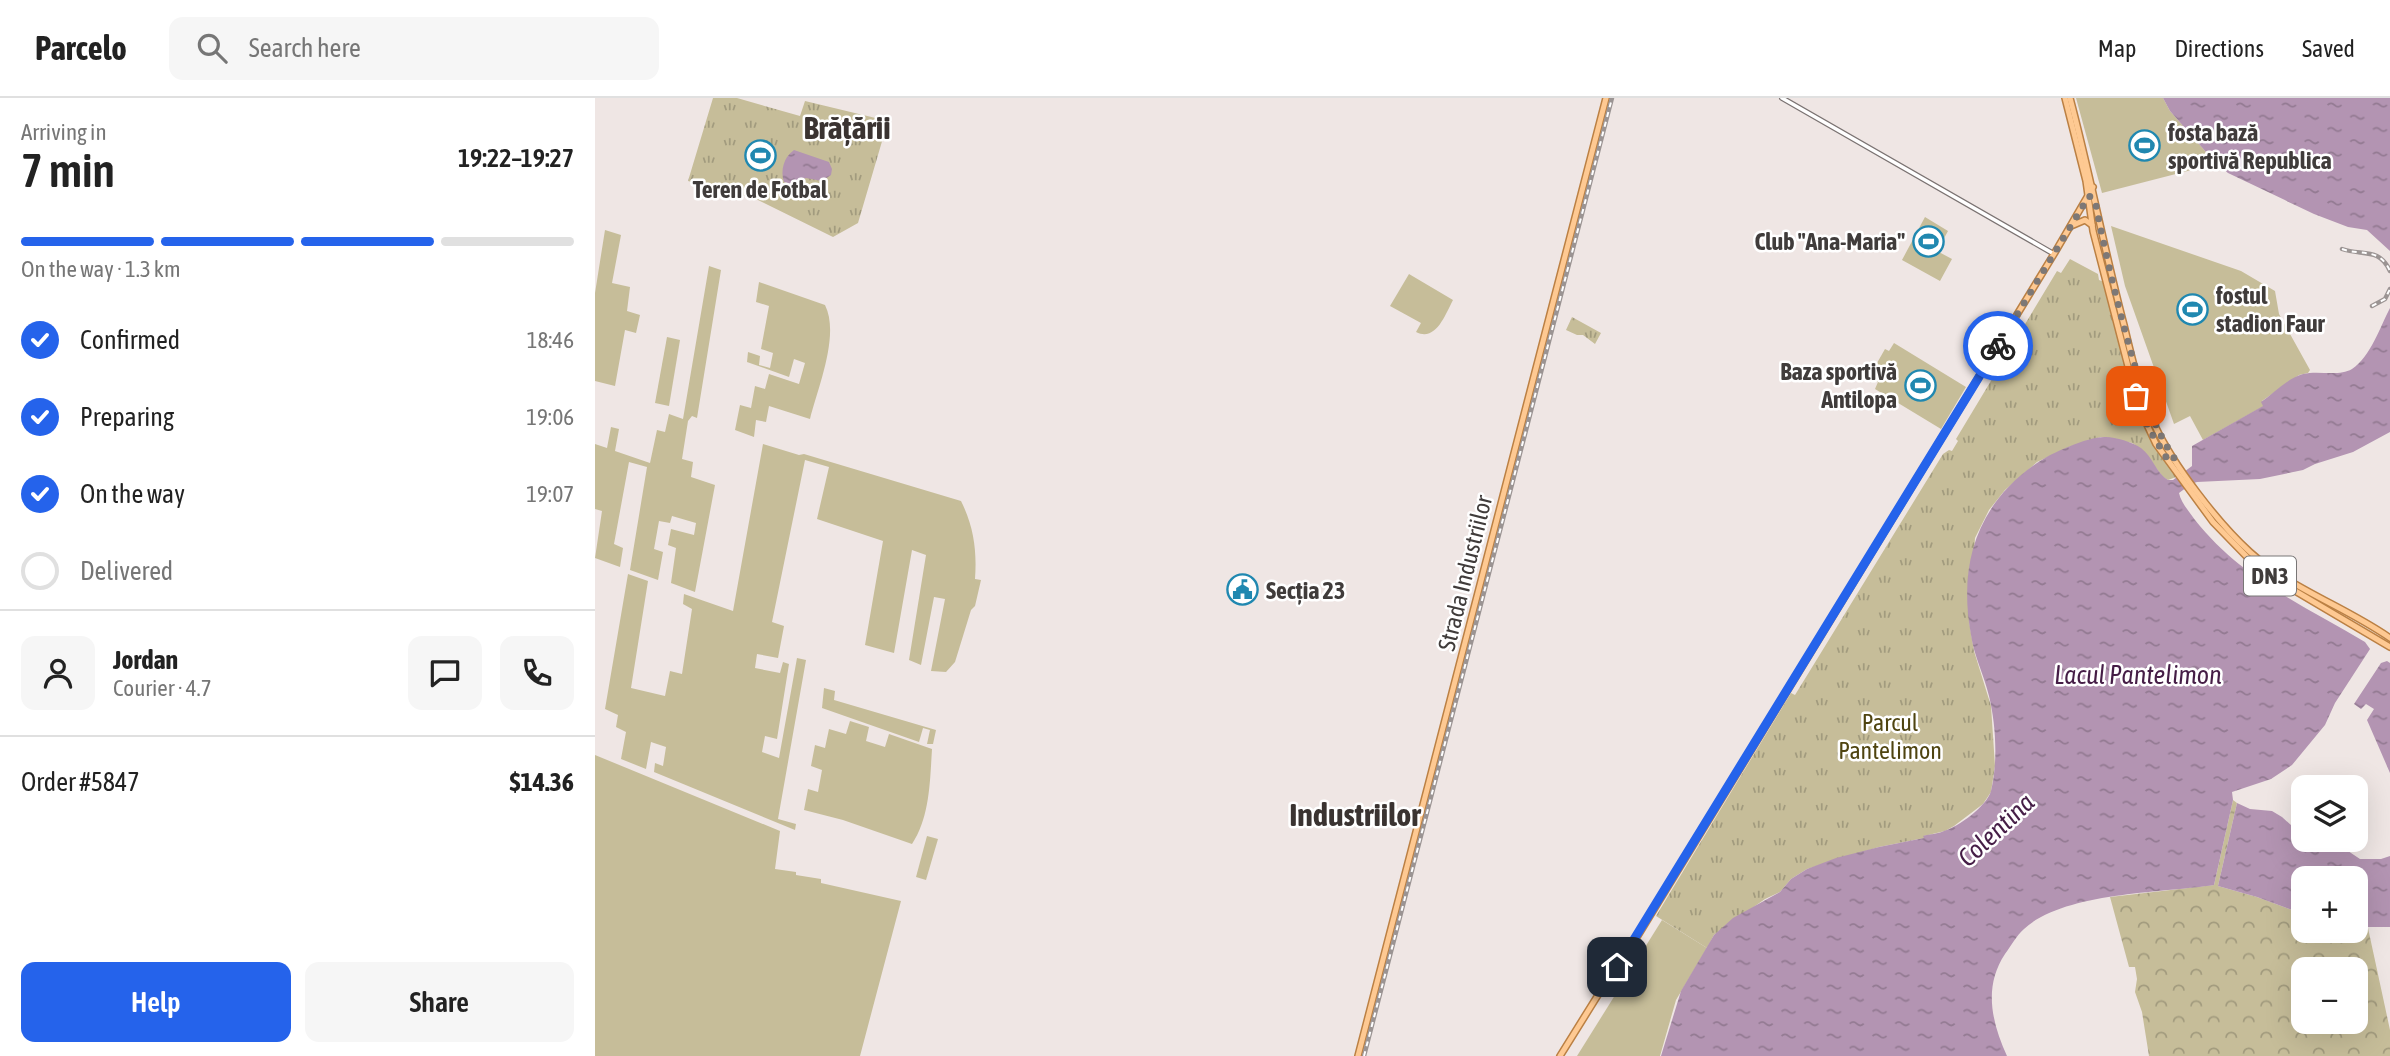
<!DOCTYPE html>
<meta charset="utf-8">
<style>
:root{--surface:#fff;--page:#f6f6f6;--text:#222;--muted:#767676;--line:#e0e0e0;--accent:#2563eb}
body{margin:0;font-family:"Asap Condensed",sans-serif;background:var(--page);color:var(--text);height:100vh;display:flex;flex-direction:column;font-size:26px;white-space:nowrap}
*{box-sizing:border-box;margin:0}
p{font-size:23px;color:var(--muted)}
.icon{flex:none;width:38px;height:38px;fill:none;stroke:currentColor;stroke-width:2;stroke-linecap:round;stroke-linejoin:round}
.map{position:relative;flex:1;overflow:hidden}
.side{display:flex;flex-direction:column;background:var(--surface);width:595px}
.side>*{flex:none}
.controls{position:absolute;left:1696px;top:677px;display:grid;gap:14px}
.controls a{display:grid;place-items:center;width:77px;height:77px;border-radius:14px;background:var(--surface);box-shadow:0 7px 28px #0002;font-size:35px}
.pin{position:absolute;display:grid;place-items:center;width:60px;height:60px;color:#fff;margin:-30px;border-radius:14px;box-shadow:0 4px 10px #0006}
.courier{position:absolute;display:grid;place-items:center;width:70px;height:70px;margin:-35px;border:5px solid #2563eb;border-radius:50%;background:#fff;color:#222;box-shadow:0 2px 9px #0007}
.head em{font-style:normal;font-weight:600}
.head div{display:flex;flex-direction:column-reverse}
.head{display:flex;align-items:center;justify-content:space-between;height:119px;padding:0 21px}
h1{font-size:46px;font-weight:600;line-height:52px}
.bar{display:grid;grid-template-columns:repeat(4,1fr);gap:10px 7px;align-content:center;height:84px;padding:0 21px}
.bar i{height:9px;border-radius:5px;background:var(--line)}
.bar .selected{background:var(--accent)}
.bar p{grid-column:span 4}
.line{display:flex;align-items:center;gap:18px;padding:0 21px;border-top:2px solid var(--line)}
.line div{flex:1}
.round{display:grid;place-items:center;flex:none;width:74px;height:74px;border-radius:14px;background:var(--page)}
ol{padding:0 21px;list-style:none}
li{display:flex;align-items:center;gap:21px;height:77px}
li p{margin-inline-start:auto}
li .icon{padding:7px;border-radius:50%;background:var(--accent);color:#fff;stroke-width:4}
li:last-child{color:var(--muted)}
li i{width:38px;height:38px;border:4px solid var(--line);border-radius:50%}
.button{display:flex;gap:14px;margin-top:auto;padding:14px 21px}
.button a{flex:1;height:80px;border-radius:14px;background:var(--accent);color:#fff;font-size:28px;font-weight:600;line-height:80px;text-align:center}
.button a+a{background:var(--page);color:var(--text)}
header{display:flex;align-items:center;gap:42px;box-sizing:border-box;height:98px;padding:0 35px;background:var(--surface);border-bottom:2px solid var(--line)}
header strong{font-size:33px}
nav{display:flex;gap:38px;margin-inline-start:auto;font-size:24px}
.search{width:490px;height:63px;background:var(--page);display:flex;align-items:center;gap:18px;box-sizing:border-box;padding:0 24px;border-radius:14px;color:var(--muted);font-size:26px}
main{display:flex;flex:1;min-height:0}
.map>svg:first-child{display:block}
.green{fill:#c6bd99}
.forest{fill:url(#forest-crowns);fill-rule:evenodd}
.park{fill:url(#park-tufts)}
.water{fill:url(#water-ripples)}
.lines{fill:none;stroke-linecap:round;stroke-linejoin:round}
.minor-casing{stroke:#7b7372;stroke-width:6}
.major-casing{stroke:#bb8044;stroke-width:8}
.minor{stroke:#fff;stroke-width:3.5}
.major{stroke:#fec992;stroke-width:5}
.rail-casing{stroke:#9b9493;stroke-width:4.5}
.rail{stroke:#fff;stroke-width:2;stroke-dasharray:5;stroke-linecap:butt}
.done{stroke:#7d7876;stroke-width:7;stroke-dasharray:0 12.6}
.route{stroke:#2563eb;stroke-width:9}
.labels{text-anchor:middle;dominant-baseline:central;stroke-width:5;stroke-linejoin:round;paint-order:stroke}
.shield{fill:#fff;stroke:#797676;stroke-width:2}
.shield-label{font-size:23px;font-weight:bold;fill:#403c3b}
.poi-label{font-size:24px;font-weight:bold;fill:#403c3b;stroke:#fff;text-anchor:start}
.street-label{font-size:24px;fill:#403c3b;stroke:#fff}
.park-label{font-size:24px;fill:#4f4410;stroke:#fff}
.water-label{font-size:26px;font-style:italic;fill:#451d46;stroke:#fff}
.district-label{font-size:32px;font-weight:bold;fill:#3a3331;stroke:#fff}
</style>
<header>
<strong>Parcelo</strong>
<div class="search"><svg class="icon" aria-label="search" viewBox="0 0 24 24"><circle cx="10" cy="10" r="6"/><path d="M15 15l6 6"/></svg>Search here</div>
<nav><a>Map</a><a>Directions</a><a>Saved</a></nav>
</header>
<main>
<section class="side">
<div class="head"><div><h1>7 min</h1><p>Arriving in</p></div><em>19:22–19:27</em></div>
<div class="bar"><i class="selected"></i><i class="selected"></i><i class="selected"></i><i></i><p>On the way · 1.3 km</p></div>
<ol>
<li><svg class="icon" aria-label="check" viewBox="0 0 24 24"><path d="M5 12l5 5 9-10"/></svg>Confirmed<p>18:46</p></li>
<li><svg class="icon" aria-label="check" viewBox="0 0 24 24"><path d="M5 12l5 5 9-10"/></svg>Preparing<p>19:06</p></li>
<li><svg class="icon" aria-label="check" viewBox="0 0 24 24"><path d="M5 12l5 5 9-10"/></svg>On the way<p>19:07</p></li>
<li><i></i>Delivered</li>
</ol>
<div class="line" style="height:126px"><a class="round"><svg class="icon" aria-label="person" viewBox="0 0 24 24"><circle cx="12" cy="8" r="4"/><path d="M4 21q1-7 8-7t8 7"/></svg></a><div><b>Jordan</b><p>Courier · 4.7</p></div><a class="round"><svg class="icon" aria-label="chat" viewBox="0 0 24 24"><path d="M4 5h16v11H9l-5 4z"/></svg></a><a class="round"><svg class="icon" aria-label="phone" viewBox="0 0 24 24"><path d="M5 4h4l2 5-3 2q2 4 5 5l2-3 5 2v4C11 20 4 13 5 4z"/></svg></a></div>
<div class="line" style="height:91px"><div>Order #5847</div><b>$14.36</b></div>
<div class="button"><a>Help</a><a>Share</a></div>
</section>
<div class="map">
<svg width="1795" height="958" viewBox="0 0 1795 958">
<defs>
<pattern id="forest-crowns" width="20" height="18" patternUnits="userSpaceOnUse" patternTransform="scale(1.75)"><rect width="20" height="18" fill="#c6bd99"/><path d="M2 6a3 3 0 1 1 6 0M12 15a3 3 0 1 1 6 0" fill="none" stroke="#a29b7e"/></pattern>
<pattern id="park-tufts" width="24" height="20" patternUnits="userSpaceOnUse" patternTransform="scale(1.75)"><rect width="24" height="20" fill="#c6bd99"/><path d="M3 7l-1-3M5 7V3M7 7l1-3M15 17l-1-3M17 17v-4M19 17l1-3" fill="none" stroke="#a29b7e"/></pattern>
<pattern id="water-ripples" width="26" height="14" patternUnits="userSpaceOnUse" patternTransform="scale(1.75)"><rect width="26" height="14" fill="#b394b2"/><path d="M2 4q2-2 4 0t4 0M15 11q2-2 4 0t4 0" fill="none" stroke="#937a92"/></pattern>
</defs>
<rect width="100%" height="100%" fill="#efe6e4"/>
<g class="green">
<polygon points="1481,0 1568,0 1575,13 1618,62 1608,69 1507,95"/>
<polygon points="1330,119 1353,133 1342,153 1357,161 1345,183 1307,162"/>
<polygon points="1516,128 1646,173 1680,193 1684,216 1715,272 1713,275 1704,277 1667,303 1669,308 1608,342 1595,318 1579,326 1530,188"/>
<polygon points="10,132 26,137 17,185 35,189 32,213 45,217 41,235 30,232 20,288 0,283 0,195"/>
<polygon points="114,168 126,172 102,320 97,318 93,323 87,361 98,364 96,379 120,387 100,494 76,485 81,450 73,447 76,431 99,437 101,425 77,418 75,425 64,423 59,451 68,454 63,482 35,472 52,369 34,364 19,446 28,450 25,469 0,460 7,413 0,411 0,346 12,350 16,329 24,331 20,353 55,365 62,332 70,334 74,316 88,321"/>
<path d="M814 176 858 202C850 217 841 244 821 234L826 225 795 208Z"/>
<path d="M164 184 230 207C245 237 223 289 215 321L174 308 171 324 161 322 159 339 140 332 145 307 156 310 160 288 170 291 174 276 204 286 210 265 199 261 194 279 152 264 153 254 165 258 164 267 175 270 178 255 166 251 174 208 161 204Z"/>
<polygon points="72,239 85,242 74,308 60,305"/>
<polygon points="1299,245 1371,289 1346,331 1280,291 1283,284 1274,279 1290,251 1294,253"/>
<path d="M168 346 204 357 209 356 366 403C379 429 382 453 380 481L386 482 380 508 376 512 360 564 351 574 336 573 350 501 339 499 326 567 314 562 331 457 317 452 299 555 270 547 288 443 222 421 234 369 210 362 177 524 189 528 183 560 162 556 160 570 185 575 188 564 194 566 182 641 170 638 167 654 184 660 202 560 211 562 183 721 201 726 200 732 59 674 60 665 68 668 71 649 56 644 51 671 26 661 31 634 21 629 23 617 10 611 33 476 53 483 36 590 70 598 75 573 87 576 97 511 88 506 89 496 138 513Z"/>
<polygon points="229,590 240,593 239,602 341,632 338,646 332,646 335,632 328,630 324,644 227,610"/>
<path d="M255 623 274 629 271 643 290 649 294 636 337 651C335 682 335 719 317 746L248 722 209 712 213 691 223 694 227 672 216 668 220 647 230 650 234 631 251 636Z"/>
<polygon points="0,657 185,733 180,771 201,774 201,777 226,781 226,785 306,803 265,958 0,958"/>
<polygon points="332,738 343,741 331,782 321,779"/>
<polygon points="1067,822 1112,850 1081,902 1065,958 982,958"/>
</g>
<path class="forest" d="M1638 702 1642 705 1623 788 1662 799 1708 816V833H1760L1761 829 1773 830 1795 932V958H1554L1547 914 1540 894 1542 881 1540 869H1534L1515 799 1619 787ZM1708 872H1760V924H1708Z"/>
<g class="park">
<polygon points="118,0 142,0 205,18 210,3 293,23 263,125 238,139 161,101 93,83"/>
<polygon points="1475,161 1503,176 1504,182 1509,184 1538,298 1549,326 1581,379 1573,382 1568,379 1546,351 1537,345 1506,339 1474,349 1442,364 1410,392 1394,412 1380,440 1374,523 1379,553 1396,608 1400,668 1396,694 1388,706 1359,728 1350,733 1329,738 1329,740 1284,749 1212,771 1196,781 1185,794 1170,801 1119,837 1112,850 1061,818 1196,595 1200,597 1348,356 1354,352 1357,353 1363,343 1361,341 1462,173 1466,175"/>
<polygon points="977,219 1006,235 1000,246 988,237 982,237 971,232"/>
</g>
<g class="water">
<polygon points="1568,0 1795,0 1795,153 1772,132 1753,129 1719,116 1633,75 1618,62 1575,13"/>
<path d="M199 52 234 64 237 71 236 77 227 83 211 80 195 86 189 84C185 72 189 59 199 52Z"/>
<path d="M1795 210V334L1758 354 1720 366 1708 372 1665 381 1602 384 1596 386 1584 395C1586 405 1594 413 1600 422 1647 481 1708 507 1770 544L1775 551 1740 605 1730 627 1697 667 1676 681 1637 694 1638 702 1619 787C1567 795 1469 794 1429 831 1421 838 1416 848 1410 856 1388 889 1397 925 1412 958H1066L1086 893 1119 837 1138 820 1185 794 1196 781 1212 771 1241 760 1284 749 1329 740 1328 738C1335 736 1343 736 1349 733 1363 729 1392 708 1396 693 1403 664 1401 627 1394 598 1389 577 1379 558 1376 537 1363 466 1382 406 1442 365 1456 355 1494 338 1511 339 1521 339 1537 344 1546 350 1558 359 1561 375 1573 382H1578L1597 368V348L1668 308 1666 304C1679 295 1693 280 1708 276 1724 272 1743 279 1757 271 1776 258 1785 229 1795 210Z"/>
<polygon points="1792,563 1795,565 1795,675 1772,622 1779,611 1771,606 1766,611 1759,606 1786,565"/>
<polygon points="1642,705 1655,711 1677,713 1687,719 1708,738 1708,742 1721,742 1747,749 1765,761 1786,761 1795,758 1795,829 1761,829 1760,780 1708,780 1708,816 1662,799 1623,788"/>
</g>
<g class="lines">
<defs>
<polyline id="minor" points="1187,0 1459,156"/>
<g id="major">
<polyline points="1470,0 1491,83 1498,133 1535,276 1547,316 1561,346 1618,424 1652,459 1690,487 1795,549"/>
<path d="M1475 0C1495 75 1509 151 1529 227 1537 261 1545 296 1560 328 1579 368 1623 425 1655 454 1696 491 1751 509 1795 540"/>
<polyline points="1476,128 1490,122 1497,127"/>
<polyline points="763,958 1011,0"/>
<polyline points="965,958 1013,881 1036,849 1459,156 1498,89"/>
</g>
</defs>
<use href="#minor" class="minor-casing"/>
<use href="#major" class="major-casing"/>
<use href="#minor" class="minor"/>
<use href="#major" class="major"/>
<defs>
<g id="rail">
<path d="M1747 151C1767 158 1784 149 1795 173"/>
<polyline points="1777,208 1790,201 1795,191"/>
<polyline points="769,958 1017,0"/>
</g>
</defs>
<use href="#rail" class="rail-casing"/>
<use href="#rail" class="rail"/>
</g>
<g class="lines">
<path class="done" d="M1403 248 1494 98 1500 102C1508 145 1518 187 1529 229 1542 276 1553 320 1579 360L1574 364 1554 331 1541 298"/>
<polyline class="route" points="1022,869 1403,248"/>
</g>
<defs>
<symbol id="stadium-ring" viewBox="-11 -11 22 22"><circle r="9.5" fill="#fff" stroke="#2088b0" stroke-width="1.5"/><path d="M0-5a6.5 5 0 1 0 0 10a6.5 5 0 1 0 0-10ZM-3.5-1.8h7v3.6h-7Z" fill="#2088b0"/></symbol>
<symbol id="civic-ring" viewBox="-11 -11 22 22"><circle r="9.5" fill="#fff" stroke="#2088b0" stroke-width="1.5"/><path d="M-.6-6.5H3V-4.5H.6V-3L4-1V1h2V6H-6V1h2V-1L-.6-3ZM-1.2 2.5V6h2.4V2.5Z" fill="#2088b0"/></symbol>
</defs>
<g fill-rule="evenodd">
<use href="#stadium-ring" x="1532" y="30" width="35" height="35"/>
<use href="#stadium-ring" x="148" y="40" width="35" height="35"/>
<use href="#stadium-ring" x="1316" y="126" width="35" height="35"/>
<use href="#stadium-ring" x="1580" y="194" width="35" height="35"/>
<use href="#stadium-ring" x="1308" y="270" width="35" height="35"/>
<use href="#civic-ring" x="630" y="474" width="35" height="35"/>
</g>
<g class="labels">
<rect class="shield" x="1649" y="458.5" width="52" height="39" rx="5"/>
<g class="shield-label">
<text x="1675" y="478">DN3</text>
</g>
<g class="poi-label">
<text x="1573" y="34">fosta bază<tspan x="1573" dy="28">sportivă Republica</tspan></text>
<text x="165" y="91" text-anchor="middle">Teren de Fotbal</text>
<text x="1310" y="143" text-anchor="end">Club "Ana-Maria"</text>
<text x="1621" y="197">fostul<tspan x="1621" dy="28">stadion Faur</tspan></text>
<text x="1302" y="273" text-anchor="end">Baza sportivă<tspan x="1302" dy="28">Antilopa</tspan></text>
<text x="671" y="492">Secția 23</text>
</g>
<g class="street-label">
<text transform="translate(870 475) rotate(-76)">Strada Industriilor</text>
</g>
<g class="park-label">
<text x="1295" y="624">Parcul<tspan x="1295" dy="28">Pantelimon</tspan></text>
</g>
<g class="water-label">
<text x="1543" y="577">Lacul Pantelimon</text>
<text transform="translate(1401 732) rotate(-43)">Colentina</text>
</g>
<g class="district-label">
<text x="252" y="29">Brățării</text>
<text x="760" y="716">Industriilor</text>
</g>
</g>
</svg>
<div class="controls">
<a><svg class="icon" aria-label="layers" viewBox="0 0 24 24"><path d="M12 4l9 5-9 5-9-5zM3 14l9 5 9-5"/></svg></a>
<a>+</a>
<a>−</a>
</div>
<div class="pin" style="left:1541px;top:298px;background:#ea580c"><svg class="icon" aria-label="bag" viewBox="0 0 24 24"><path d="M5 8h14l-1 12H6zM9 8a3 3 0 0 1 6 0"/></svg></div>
<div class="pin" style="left:1022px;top:869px;background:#1f2937"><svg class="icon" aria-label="home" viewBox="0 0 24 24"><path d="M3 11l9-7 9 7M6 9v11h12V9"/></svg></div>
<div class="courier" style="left:1403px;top:248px"><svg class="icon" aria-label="bike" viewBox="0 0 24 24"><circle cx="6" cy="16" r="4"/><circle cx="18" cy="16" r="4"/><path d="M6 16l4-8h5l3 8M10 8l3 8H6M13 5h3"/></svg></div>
</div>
</main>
